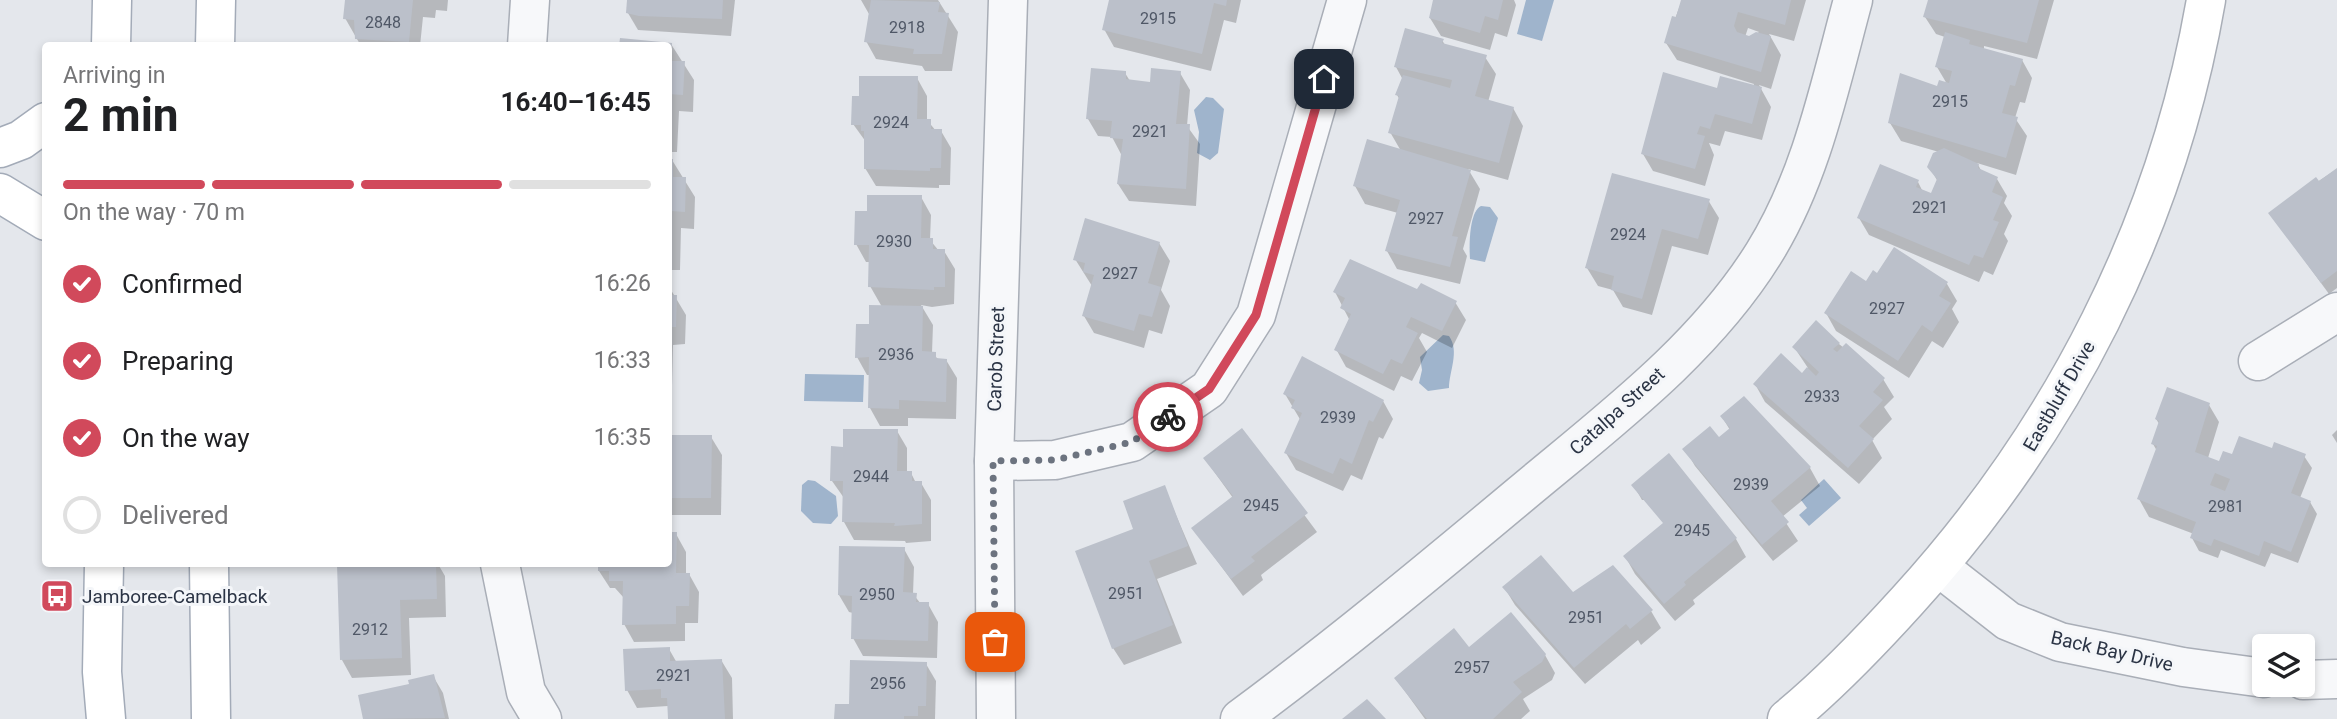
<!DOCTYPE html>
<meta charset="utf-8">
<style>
:root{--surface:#fff;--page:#f2f2f2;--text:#202124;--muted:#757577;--line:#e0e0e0;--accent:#d1495b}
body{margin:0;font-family:Roboto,sans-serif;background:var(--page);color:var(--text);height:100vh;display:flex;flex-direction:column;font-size:26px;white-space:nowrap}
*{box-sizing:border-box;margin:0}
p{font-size:23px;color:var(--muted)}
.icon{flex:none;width:38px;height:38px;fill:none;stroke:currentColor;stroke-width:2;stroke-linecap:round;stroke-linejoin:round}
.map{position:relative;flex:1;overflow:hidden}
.side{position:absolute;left:42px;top:42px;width:630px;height:525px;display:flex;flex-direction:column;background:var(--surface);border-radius:7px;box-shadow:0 4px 10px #0003}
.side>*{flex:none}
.buttons{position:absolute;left:2252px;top:634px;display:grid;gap:14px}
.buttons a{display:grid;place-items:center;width:63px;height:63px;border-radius:7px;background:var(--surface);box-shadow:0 4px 10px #0003;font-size:35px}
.pin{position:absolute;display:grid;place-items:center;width:60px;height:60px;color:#fff;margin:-30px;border-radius:14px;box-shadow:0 4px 10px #0006}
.courier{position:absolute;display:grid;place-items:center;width:70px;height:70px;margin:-35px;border:5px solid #d1495b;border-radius:50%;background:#fff;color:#222;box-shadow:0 2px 9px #0007}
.overview em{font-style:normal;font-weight:700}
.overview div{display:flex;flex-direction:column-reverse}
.overview{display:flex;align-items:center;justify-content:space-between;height:119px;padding:0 21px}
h1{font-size:46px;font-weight:700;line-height:52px}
.bar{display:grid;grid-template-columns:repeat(4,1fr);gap:10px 7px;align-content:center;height:84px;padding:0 21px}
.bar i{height:9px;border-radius:5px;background:var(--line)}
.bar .selected{background:var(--accent)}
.bar p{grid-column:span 4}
ol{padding:0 21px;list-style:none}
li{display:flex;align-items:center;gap:21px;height:77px}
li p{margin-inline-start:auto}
li .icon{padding:7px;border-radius:50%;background:var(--accent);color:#fff;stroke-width:4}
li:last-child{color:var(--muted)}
li i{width:38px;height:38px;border:4px solid var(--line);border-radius:50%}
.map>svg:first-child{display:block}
.water{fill:#9fb4cc}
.shadow{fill:#0003;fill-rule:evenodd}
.building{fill:#bbc0ca;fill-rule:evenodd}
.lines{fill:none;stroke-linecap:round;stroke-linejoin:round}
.street-casing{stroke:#a9aeb7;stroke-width:41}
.secondary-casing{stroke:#a9aeb7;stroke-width:41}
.primary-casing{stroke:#a3abb8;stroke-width:41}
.street{stroke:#f7f8fa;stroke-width:38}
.secondary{stroke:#fff;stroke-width:38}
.primary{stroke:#fff;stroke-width:38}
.done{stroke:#6c737f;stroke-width:7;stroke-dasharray:0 12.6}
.route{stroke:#d1495b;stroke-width:9}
.labels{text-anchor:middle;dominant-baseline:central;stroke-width:6;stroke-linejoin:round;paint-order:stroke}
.number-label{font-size:16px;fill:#4f5766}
.street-label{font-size:19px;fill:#2b3445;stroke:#f4f6f9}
.poi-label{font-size:19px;fill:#2b3445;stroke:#f4f6f9;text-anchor:start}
</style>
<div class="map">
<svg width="2337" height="719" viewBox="0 0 2337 719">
<rect width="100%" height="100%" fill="#e4e7ec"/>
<g class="water">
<polygon points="1526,0 1554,0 1542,41 1517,34"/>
<polygon points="1206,97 1213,98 1224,109 1218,153 1210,160 1197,153 1199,132 1194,110"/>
<path d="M1481 206 1490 207 1498 218 1485 262 1470 259C1469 246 1469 212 1481 206Z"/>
<path d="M1443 335 1449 336C1460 351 1449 372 1449 388L1428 391 1419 383 1422 370 1420 357Z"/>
<polygon points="805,374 864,375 863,402 804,401"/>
<polygon points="1824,479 1841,498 1809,526 1799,515 1807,508 1801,500"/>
<polygon points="808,480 815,481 836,496 838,516 831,524 813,523 801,511 802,485"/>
</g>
<g class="shadow">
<polygon points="346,0 448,0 447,11 436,10 435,18 423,17 420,46 361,46 345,18"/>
<polygon points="629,0 735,0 731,36 638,30 628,13"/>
<polygon points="861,0 938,0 958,32 952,71 925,71 922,66 876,59 866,41 869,14"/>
<polygon points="1111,0 1241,0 1236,23 1224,20 1211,71 1114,47 1104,29"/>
<polygon points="1434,0 1514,0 1516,5 1507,37 1495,33 1490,50 1441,36 1430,18"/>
<path d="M1682 0H1806L1794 41 1769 34 1781 55 1771 89 1759 85 1771 107 1762 140 1725 131 1720 146 1709 143 1714 155 1705 186 1653 171 1643 154 1719 90 1753 87 1754 84 1677 60 1666 43ZM1748 28 1759 32 1749 38 1745 37Z"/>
<polygon points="1930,0 2054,0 2037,59 1984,46 1984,50 2022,60 2032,78 2025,103 2020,102 2015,118 2027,136 2016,175 1977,163 1982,172 1997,179 2007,196 2004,203 2012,216 2004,234 2008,241 1993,275 1984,271 1979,282 1869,235 1859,218 1918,182 1923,192 1932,195 1938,182 1929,166 1939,152 1901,141 1890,123 1947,84 1937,67 1945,37 1936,34 1925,17"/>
<polygon points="1442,40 1445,45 1485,57 1496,74 1488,102 1513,108 1523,126 1508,180 1468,169 1480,189 1463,249 1467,256 1460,284 1397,269 1387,251 1398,213 1365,204 1355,186 1401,151 1390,132 1400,100 1397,95 1403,80 1396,67"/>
<polygon points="671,44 694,80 693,112 679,111 677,152 668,152 668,46"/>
<polygon points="1125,73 1130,81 1151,83 1180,73 1190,90 1187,126 1200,144 1196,206 1129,201 1118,184 1122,156 1112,137 1098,136 1088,119"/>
<polygon points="917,78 927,96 927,120 936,131 941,131 951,148 950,185 939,185 939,188 876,186 865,168 866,142 853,124"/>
<polygon points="668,160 672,160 695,197 694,229 681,228 680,270 668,270"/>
<polygon points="2337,169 2337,288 2329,294 2270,213"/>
<polygon points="921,197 931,215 930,240 939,251 944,251 955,269 954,304 932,307 921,305 933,325 932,353 939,360 946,360 957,378 956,419 908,418 908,426 880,426 870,408 871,375 867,375 857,357 882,307 870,286 870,262 866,262 856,244 869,213"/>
<polygon points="1708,200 1719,218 1708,255 1672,246 1652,315 1623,307 1613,290 1598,286 1587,268"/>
<polygon points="1159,243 1170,261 1161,290 1170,306 1162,334 1149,330 1144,348 1094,333 1084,316 1092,286 1075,259"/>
<polygon points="1867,283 1947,284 1957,301 1952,309 1959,322 1943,348 1932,341 1909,378 1836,331 1826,313"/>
<polygon points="668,285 686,315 685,344 673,345 672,386 668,386"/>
<polygon points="1335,292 1455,302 1466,320 1452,348 1422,333 1419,338 1427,352 1412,381 1401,376 1394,391 1346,367 1336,349 1350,321"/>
<polygon points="1839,344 1883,379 1894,397 1884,407 1892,419 1872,440 1882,458 1859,484 1765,402 1755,384 1802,375 1808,368 1794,347"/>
<polygon points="1285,394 1383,401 1393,419 1383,439 1379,437 1362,480 1351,475 1343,491 1296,470 1286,453 1301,421"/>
<polygon points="1744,398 1810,468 1820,486 1782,517 1798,541 1773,561 1695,466 1685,449 1719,439 1730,430 1722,417"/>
<polygon points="2209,405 2219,422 2208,458 2218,462 2233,456 2273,450 2304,456 2312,468 2300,498 2310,502 2317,514 2298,563 2271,553 2265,567 2221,550 2218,558 2199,551 2192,538 2194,534 2149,517 2139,499 2157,451 2153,444 2160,425 2156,419"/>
<polygon points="2337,430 2337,443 2332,435"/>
<polygon points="897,431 907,448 907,473 911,473 916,483 921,483 931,500 931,541 906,543 905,541 854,540 844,522 844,498 832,481 845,449"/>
<polygon points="1242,431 1317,532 1261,575 1263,580 1243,596 1193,528 1233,498 1205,459"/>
<polygon points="668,437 711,437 722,455 721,515 668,515"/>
<polygon points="1669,456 1736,539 1746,557 1693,600 1695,604 1675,621 1635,574 1625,556 1662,525 1643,502 1667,531 1669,528 1646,500 1642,500 1634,486"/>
<polygon points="1164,487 1197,564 1157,579 1182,643 1124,665 1113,648 1136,530"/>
<polygon points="676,534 686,552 686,574 689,574 699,592 698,623 685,623 685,641 634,642 624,624 624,598 615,588 610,588 599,571 600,564 668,564"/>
<polygon points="904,549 914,567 913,594 921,604 928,604 938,622 937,658 863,656 853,638 853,613 849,612 839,595"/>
<polygon points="438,564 445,576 446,617 409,618 411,675 352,678 342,660 339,565"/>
<polygon points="1504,587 1572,595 1651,611 1661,628 1641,645 1638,640 1585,684 1515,605"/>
<polygon points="669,649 677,663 721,660 732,678 733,719 670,719 668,706 637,708 627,690"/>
<polygon points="1469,649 1545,655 1555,673 1552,680 1523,699 1530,711 1521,719 1425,719 1396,679"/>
<polygon points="926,664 936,681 935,719 836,719 851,706"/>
<polygon points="433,676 443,693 449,719 365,719 360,697 411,685"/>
</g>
<g class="building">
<polygon points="345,0 413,0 409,42 355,39 354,20 343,19"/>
<polygon points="627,0 723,0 722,19 639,16 626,13"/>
<polygon points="871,0 940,2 938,12 949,13 942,54 913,54 914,49 864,42"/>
<polygon points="1109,0 1227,0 1226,6 1214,3 1202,54 1102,30"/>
<polygon points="1433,0 1503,0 1498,20 1485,16 1480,33 1429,18"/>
<polygon points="1681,0 1791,0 1785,25 1738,12 1734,26 1737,32 1749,36 1756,32 1771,36 1761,72 1664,43 1672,16 1676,17"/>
<polygon points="1928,0 2039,0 2027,43 1923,17"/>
<polygon points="1405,28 1444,39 1442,43 1487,55 1475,96 1514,107 1499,163 1388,133 1399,96 1395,95 1403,75 1450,88 1452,80 1394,67"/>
<polygon points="1945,32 1970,40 1969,44 2023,59 2015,86 2010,85 2002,113 2018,117 2006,158 1888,123 1900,73 1937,86 1939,80 1949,83 1952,71 1935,67"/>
<polygon points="620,38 672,43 671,61 685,61 683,95 668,94 668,46 619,46"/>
<polygon points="1091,68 1126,71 1126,79 1150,82 1151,68 1181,71 1176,124 1190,124 1186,189 1117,184 1123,139 1110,138 1112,121 1086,119"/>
<polygon points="1663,72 1717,88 1720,76 1762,87 1752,124 1715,114 1710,129 1700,126 1697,134 1705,136 1695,169 1641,154"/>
<polygon points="859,76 918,76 917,119 931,119 931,129 942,129 941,168 930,168 930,171 864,169 864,131 861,131 861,125 851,125 852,96 859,96"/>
<polygon points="1367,139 1471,170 1452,236 1458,237 1450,267 1385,251 1400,200 1353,186"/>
<polygon points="1944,148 1979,164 1978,168 1998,177 1992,192 2003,197 1993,220 1999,222 1983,258 1974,255 1969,265 1857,218 1880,164 1919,180 1916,187 1931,193 1937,179 1927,167 1933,153"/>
<polygon points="668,159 673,159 673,177 686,177 685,212 671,211 671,253 668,253"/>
<polygon points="2337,168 2337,271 2321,283 2268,213 2316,177 2319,181"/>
<polygon points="1612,173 1710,199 1698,239 1662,229 1642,299 1611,290 1614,276 1585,268"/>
<polygon points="867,195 922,195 921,238 933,238 933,249 945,249 945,287 934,287 934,290 868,287 869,245 854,245 855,211 867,211"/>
<polygon points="1085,218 1160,242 1148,283 1161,287 1152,317 1139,314 1134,331 1082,316 1094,275 1083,272 1085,263 1073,260"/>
<polygon points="1894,247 1948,282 1939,296 1951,303 1932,332 1922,325 1898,361 1824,313 1851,271 1866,281 1873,270 1877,273"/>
<polygon points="1350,259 1417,289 1421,283 1457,301 1442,331 1411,317 1406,327 1418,333 1402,364 1391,359 1383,374 1334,350 1351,314 1340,308 1345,298 1333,292"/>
<polygon points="668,295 677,295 676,327 668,327"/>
<polygon points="869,305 923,306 922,351 936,352 936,358 947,359 946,402 899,400 899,409 868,408 869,357 855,358 856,324 869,324"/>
<polygon points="1816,320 1840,343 1833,349 1837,352 1846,343 1885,378 1873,392 1883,400 1859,426 1874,439 1848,468 1753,384 1781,353 1802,373 1807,367 1816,376 1819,372 1792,347"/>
<polygon points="1302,356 1384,400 1373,422 1369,420 1352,464 1340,458 1333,474 1284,453 1302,413 1291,408 1295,400 1283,394"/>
<path d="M2167 387 2210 403 2195 452 2219 461 2223 451 2232 454 2239 436 2272 448 2274 442 2306 454 2291 493 2311 501 2291 552 2264 541 2259 556 2214 539 2211 546 2190 538 2196 522 2137 499 2157 446 2151 444 2159 421 2155 419ZM2215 473 2230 479 2225 491 2210 485Z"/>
<polygon points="1744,396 1811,467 1771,501 1789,522 1762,545 1682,449 1710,426 1719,437 1730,428 1720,416"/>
<polygon points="1242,428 1308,513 1251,557 1255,561 1231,579 1191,528 1233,496 1203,458"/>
<polygon points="843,429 898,429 897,471 912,471 912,481 922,481 922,524 894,526 895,523 842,522 843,481 830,481 831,446 843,447"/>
<polygon points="668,435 712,435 711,498 668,498"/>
<polygon points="1669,453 1737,538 1684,582 1686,585 1664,604 1623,556 1663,523 1631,485"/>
<polygon points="1165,485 1188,546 1149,561 1173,625 1112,649 1075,551 1133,529 1123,501"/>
<polygon points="668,532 677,532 676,573 690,573 689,606 676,606 676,624 622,625 623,581 609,581 609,571 598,571 598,564 668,564"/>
<polygon points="839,546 905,547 903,592 917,593 916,602 929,602 928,641 851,639 852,596 838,595"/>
<polygon points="1541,555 1573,592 1613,565 1653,610 1630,629 1626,624 1574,668 1502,587"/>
<polygon points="337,564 436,564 437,599 400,600 402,658 340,660"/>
<polygon points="1511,612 1546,654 1542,662 1513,682 1522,692 1493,719 1427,719 1394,678 1454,628 1469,647"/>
<polygon points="670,647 670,661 722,659 725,719 668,719 667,698 661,698 661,689 625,691 623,649"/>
<polygon points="850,660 927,662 926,706 918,706 918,716 904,716 904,719 834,719 835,704 849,704"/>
<polygon points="434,674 445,718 363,719 358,695 409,684 408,680"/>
<polygon points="1367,699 1386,719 1342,719"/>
</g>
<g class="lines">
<defs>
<g id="street">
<polyline points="527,46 530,0"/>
<polyline points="2258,361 2337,312"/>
<polyline points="994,461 1055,460 1132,442 1209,389 1256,315 1347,0"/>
<polyline points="500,564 526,692 542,719"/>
<polyline points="1939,567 2008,621 2060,642 2183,667 2264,678"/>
<polyline points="2303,680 2337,679"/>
<polyline points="996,719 994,461 1008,0"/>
<path d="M1240 719C1336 648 1429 571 1521 494 1607 422 1704 350 1764 253 1811 178 1830 85 1853 0"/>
</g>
<path id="secondary" d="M1787 719C1831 683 1870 642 1908 600 2062 431 2167 226 2206 0"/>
<g id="primary">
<polyline points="111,46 112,0"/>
<polyline points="215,46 216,0"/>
<polyline points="0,148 21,140 46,122"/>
<polyline points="0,193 46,221"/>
<polyline points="104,564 102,672 106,719"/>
<polyline points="209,564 211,719"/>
</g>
</defs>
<use href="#street" class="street-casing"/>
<use href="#secondary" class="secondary-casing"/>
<use href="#primary" class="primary-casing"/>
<use href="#street" class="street"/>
<use href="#secondary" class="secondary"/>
<use href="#primary" class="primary"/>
</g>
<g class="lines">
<polyline class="done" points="995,642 993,461 1055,460 1132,442 1168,417"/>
<polyline class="route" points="1168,417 1209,389 1256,315 1324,79"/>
</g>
<defs>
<symbol id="bus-square" viewBox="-11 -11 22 22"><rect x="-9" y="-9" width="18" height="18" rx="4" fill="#d1495b" stroke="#f4f6f9"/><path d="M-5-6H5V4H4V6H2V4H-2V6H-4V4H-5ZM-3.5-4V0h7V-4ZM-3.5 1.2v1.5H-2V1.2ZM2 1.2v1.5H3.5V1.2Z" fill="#fff"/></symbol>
</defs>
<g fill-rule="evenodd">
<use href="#bus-square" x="38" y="577" width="38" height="38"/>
</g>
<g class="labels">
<g class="number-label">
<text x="1158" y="18">2915</text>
<text x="383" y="22">2848</text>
<text x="907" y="27">2918</text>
<text x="1950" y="101">2915</text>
<text x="891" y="122">2924</text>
<text x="1150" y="131">2921</text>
<text x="1930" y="207">2921</text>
<text x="1426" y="218">2927</text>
<text x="1628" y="234">2924</text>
<text x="894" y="241">2930</text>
<text x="1120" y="273">2927</text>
<text x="1887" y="308">2927</text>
<text x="896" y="354">2936</text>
<text x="1822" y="396">2933</text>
<text x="1338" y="417">2939</text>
<text x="871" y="476">2944</text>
<text x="1751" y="484">2939</text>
<text x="1261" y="505">2945</text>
<text x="2226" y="506">2981</text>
<text x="1692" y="530">2945</text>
<text x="1126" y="593">2951</text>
<text x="877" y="594">2950</text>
<text x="1586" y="617">2951</text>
<text x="370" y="629">2912</text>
<text x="1472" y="667">2957</text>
<text x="674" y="675">2921</text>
<text x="888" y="683">2956</text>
</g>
<g class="street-label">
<text transform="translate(996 359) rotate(-88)">Carob Street</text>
<text transform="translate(2059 396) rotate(-60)">Eastbluff Drive</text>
<text transform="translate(1617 411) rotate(-42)">Catalpa Street</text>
<text transform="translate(2112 651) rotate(13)">Back Bay Drive</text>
</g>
<g class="poi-label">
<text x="82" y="596">Jamboree-Camelback</text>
</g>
</g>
</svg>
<div class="buttons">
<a><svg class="icon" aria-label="layers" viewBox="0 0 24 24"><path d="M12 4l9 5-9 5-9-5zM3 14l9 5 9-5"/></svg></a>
</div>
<div class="pin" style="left:995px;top:642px;background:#ea580c"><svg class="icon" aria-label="bag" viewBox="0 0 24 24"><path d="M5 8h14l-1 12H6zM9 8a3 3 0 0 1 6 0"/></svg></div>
<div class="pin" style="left:1324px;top:79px;background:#1f2937"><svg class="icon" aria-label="home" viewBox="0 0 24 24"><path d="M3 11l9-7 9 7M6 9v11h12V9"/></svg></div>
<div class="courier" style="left:1168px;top:417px"><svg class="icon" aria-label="bike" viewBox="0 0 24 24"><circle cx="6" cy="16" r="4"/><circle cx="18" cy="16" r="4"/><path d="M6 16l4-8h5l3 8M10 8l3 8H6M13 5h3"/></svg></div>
<section class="side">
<div class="overview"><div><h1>2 min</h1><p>Arriving in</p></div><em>16:40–16:45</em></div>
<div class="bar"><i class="selected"></i><i class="selected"></i><i class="selected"></i><i></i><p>On the way · 70 m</p></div>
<ol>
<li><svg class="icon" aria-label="check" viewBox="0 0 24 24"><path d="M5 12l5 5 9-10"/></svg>Confirmed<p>16:26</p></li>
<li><svg class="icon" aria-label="check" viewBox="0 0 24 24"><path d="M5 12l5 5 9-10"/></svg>Preparing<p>16:33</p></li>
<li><svg class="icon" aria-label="check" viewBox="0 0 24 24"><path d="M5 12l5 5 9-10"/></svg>On the way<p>16:35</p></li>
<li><i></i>Delivered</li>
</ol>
</section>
</div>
